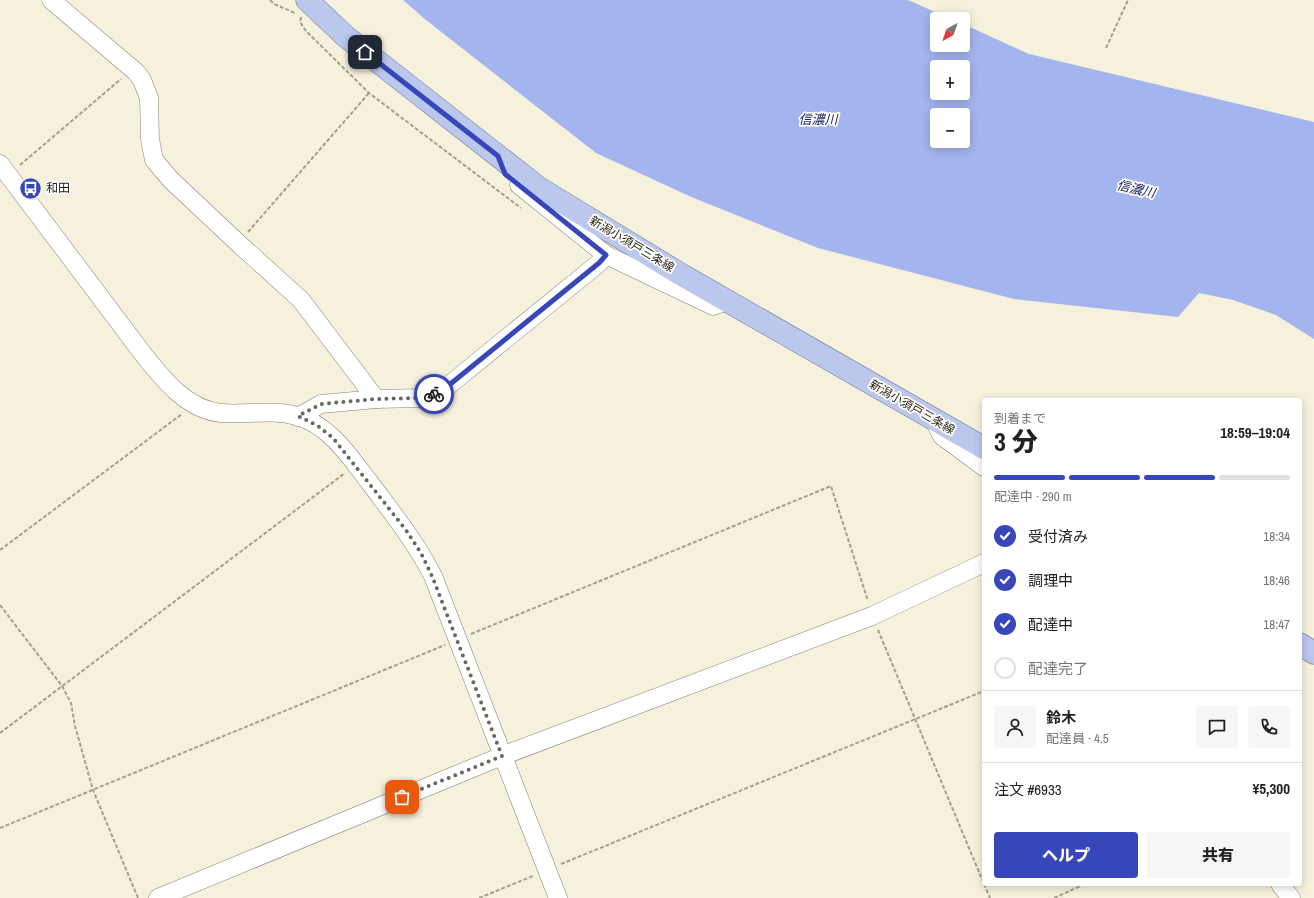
<!DOCTYPE html>
<html lang="ja">
<meta charset="utf-8">
<style>
:root{--surface:#fff;--page:#f6f6f6;--text:#222;--muted:#767676;--line:#e0e0e0;--accent:#3747ba}
body{margin:0;font-family:"Archivo Narrow","Noto Sans JP",sans-serif;background:var(--page);color:var(--text);height:100vh;display:flex;flex-direction:column;font-size:15px;white-space:nowrap}
*{box-sizing:border-box;margin:0}
p{font-size:13px;color:var(--muted)}
.icon{flex:none;width:22px;height:22px;fill:none;stroke:currentColor;stroke-width:2;stroke-linecap:round;stroke-linejoin:round}
.map{position:relative;flex:1;overflow:hidden}
.drawer{position:absolute;left:982px;top:398px;width:320px;height:488px;display:flex;flex-direction:column;background:var(--surface);border-radius:4px;box-shadow:0 2px 10px #0003}
.drawer>*{flex:none}
.needle{width:26px;rotate:220deg}
.buttons{position:absolute;left:930px;top:12px;display:grid;gap:8px}
.buttons a{display:grid;place-items:center;width:40px;height:40px;border-radius:4px;background:var(--surface);box-shadow:0 2px 10px #0003;font-size:20px}
.pin{position:absolute;display:grid;place-items:center;width:34px;height:34px;color:#fff;margin:-17px;border-radius:8px;box-shadow:0 2px 6px #0006}
.courier{position:absolute;display:grid;place-items:center;width:40px;height:40px;margin:-20px;border:3px solid #3747ba;border-radius:50%;background:#fff;color:#222;box-shadow:0 1px 5px #0007}
.summary em{font-style:normal;font-weight:800}
.summary div{display:flex;flex-direction:column-reverse}
.summary{display:flex;align-items:center;justify-content:space-between;height:68px;padding:0 12px}
h1{font-size:26px;font-weight:800;line-height:30px}
.bar{display:grid;grid-template-columns:repeat(4,1fr);gap:6px 4px;align-content:center;height:48px;padding:0 12px}
.bar i{height:5px;border-radius:3px;background:var(--line)}
.bar .selected{background:var(--accent)}
.bar p{grid-column:span 4}
.line{display:flex;align-items:center;gap:10px;padding:0 12px;border-top:1px solid var(--line)}
.line div{flex:1}
.round{display:grid;place-items:center;flex:none;width:42px;height:42px;border-radius:4px;background:var(--page)}
ol{padding:0 12px;list-style:none}
li{display:flex;align-items:center;gap:12px;height:44px}
li p{margin-inline-start:auto}
li .icon{padding:4px;border-radius:50%;background:var(--accent);color:#fff;stroke-width:4}
li:last-child{color:var(--muted)}
li i{width:22px;height:22px;border:2px solid var(--line);border-radius:50%}
.action{display:flex;gap:8px;margin-top:auto;padding:8px 12px}
.action a{flex:1;height:46px;border-radius:4px;background:var(--accent);color:#fff;font-size:16px;font-weight:800;line-height:46px;text-align:center}
.action a+a{background:var(--page);color:var(--text)}
.map>svg:first-child{display:block}
.water{fill:#a3b4ee;fill-rule:evenodd}
.lines{fill:none;stroke-linecap:round;stroke-linejoin:round}
.minor-casing{stroke:#86826f;stroke-width:19}
.major-casing{stroke:#68739a;stroke-width:23}
.path{stroke:#a3a090;stroke-width:2;stroke-dasharray:4 2;stroke-linecap:butt}
.minor{stroke:#fff;stroke-width:18}
.major{stroke:#bcc7ee;stroke-width:22}
.done{stroke:#69675b;stroke-width:4;stroke-dasharray:0 7.2}
.route{stroke:#3747ba;stroke-width:5}
.labels{text-anchor:middle;dominant-baseline:central;stroke-width:3.5;stroke-linejoin:round;paint-order:stroke}
.poi-label{font-size:12px;fill:#1e1d15;stroke:#fffefa;text-anchor:start}
.street-label{font-size:12px;fill:#1e1d15;stroke:#fffefa}
.water-label{font-size:13px;font-style:italic;fill:#1a2465;stroke:#fffefa}
</style>
<div class="map">
<svg width="1314" height="898" viewBox="0 0 1314 898">
<rect width="100%" height="100%" fill="#f5f1dc"/>
<path class="water" d="M403 0H908L951 19H937V45H963V24L1029 54 1314 122V339L1276 315 1233 300 1199 293 1178 317 1014 299 818 248 689 196 596 153 426 20ZM937 67H963V93H937ZM937 115H963V141H937Z"/>
<g class="lines">
<defs>
<g id="minor">
<polyline points="51,0 136,72 142,80 149,98 150,139 154,160 171,180 238,243 301,300 376,399"/>
<path d="M0 164 143 354C163 379 187 410 221 413 247 415 272 409 297 416 310 420 324 429 333 438 347 451 358 468 370 483 393 514 415 541 433 576L558 898"/>
<polyline points="519,185 606,255 713,306 727,301"/>
<polyline points="298,417 321,404 376,399 420,398 443,390 599,263 606,255"/>
<polyline points="934,420 942,436 984,467"/>
<polyline points="1280,884 1291,898"/>
<polyline points="158,898 502,756 872,616 984,563"/>
</g>
<g id="major">
<polyline points="307,0 345,36 539,188 682,275 984,448"/>
<polyline points="1300,644 1314,653"/>
</g>
</defs>
<use href="#minor" class="minor-casing"/>
<use href="#major" class="major-casing"/>
<g class="path">
<polyline points="270,0 274,4 295,13"/>
<polyline points="301,17 300,22 306,31 369,93 521,208"/>
<polyline points="1106,48 1128,0"/>
<polyline points="20,165 121,79"/>
<polyline points="248,232 369,93"/>
<polyline points="0,550 182,414"/>
<polyline points="0,605 62,686 71,703 75,726 93,790 138,898"/>
<polyline points="878,630 984,884"/>
<polyline points="471,634 831,486 868,601"/>
<polyline points="0,733 345,473"/>
<polyline points="0,828 445,645"/>
<polyline points="561,864 984,691"/>
<polyline points="984,884 990,898"/>
<polyline points="479,898 533,876"/>
<polyline points="1054,898 1085,884"/>
</g>
<use href="#minor" class="minor"/>
<use href="#major" class="major"/>
</g>
<g class="lines">
<polyline class="done" points="402,797 502,756 432,576 421,553 406,530 333,438 318,426 298,416 321,404 376,399 420,398 434,394"/>
<polyline class="route" points="365,52 498,156 505,174 606,255 599,263 443,390 434,394"/>
</g>
<defs>
<symbol id="bus-disc" viewBox="-11 -11 22 22"><circle r="9.5" fill="#3747ba" stroke="#fffefa"/><path d="M-5-6H5V4H4V6H2V4H-2V6H-4V4H-5ZM-3.5-4V0h7V-4ZM-3.5 1.2v1.5H-2V1.2ZM2 1.2v1.5H3.5V1.2Z" fill="#fff"/></symbol>
</defs>
<g fill-rule="evenodd">
<use href="#bus-disc" x="18" y="176" width="25" height="25"/>
</g>
<g class="labels">
<g class="poi-label">
<text x="46" y="188">和田</text>
</g>
<g class="street-label">
<text transform="translate(632 244) rotate(31)">新潟小須戸三条線</text>
<text transform="translate(912 407) rotate(30)">新潟小須戸三条線</text>
</g>
<g class="water-label">
<text x="818" y="119">信濃川</text>
<text transform="translate(1136 189) rotate(13)">信濃川</text>
</g>
</g>
</svg>
<div class="buttons">
<a><svg class="needle" viewBox="-14 -14 28 28"><path d="M0-13l5 13h-10z" fill="#e53935"/><path d="M0 13l5-13h-10z" fill="#767676"/></svg></a>
<a>+</a>
<a>−</a>
</div>
<div class="pin" style="left:402px;top:797px;background:#ea580c"><svg class="icon" aria-label="bag" viewBox="0 0 24 24"><path d="M5 8h14l-1 12H6zM9 8a3 3 0 0 1 6 0"/></svg></div>
<div class="pin" style="left:365px;top:52px;background:#1f2937"><svg class="icon" aria-label="home" viewBox="0 0 24 24"><path d="M3 11l9-7 9 7M6 9v11h12V9"/></svg></div>
<div class="courier" style="left:434px;top:394px"><svg class="icon" aria-label="bike" viewBox="0 0 24 24"><circle cx="6" cy="16" r="4"/><circle cx="18" cy="16" r="4"/><path d="M6 16l4-8h5l3 8M10 8l3 8H6M13 5h3"/></svg></div>
<section class="drawer">
<div class="summary"><div><h1>3 分</h1><p>到着まで</p></div><em>18:59–19:04</em></div>
<div class="bar"><i class="selected"></i><i class="selected"></i><i class="selected"></i><i></i><p>配達中 · 290 m</p></div>
<ol>
<li><svg class="icon" aria-label="check" viewBox="0 0 24 24"><path d="M5 12l5 5 9-10"/></svg>受付済み<p>18:34</p></li>
<li><svg class="icon" aria-label="check" viewBox="0 0 24 24"><path d="M5 12l5 5 9-10"/></svg>調理中<p>18:46</p></li>
<li><svg class="icon" aria-label="check" viewBox="0 0 24 24"><path d="M5 12l5 5 9-10"/></svg>配達中<p>18:47</p></li>
<li><i></i>配達完了</li>
</ol>
<div class="line" style="height:72px"><a class="round"><svg class="icon" aria-label="person" viewBox="0 0 24 24"><circle cx="12" cy="8" r="4"/><path d="M4 21q1-7 8-7t8 7"/></svg></a><div><b>鈴木</b><p>配達員 · 4.5</p></div><a class="round"><svg class="icon" aria-label="chat" viewBox="0 0 24 24"><path d="M4 5h16v11H9l-5 4z"/></svg></a><a class="round"><svg class="icon" aria-label="phone" viewBox="0 0 24 24"><path d="M5 4h4l2 5-3 2q2 4 5 5l2-3 5 2v4C11 20 4 13 5 4z"/></svg></a></div>
<div class="line" style="height:52px"><div>注文 #6933</div><b>¥5,300</b></div>
<div class="action"><a>ヘルプ</a><a>共有</a></div>
</section>
</div>
